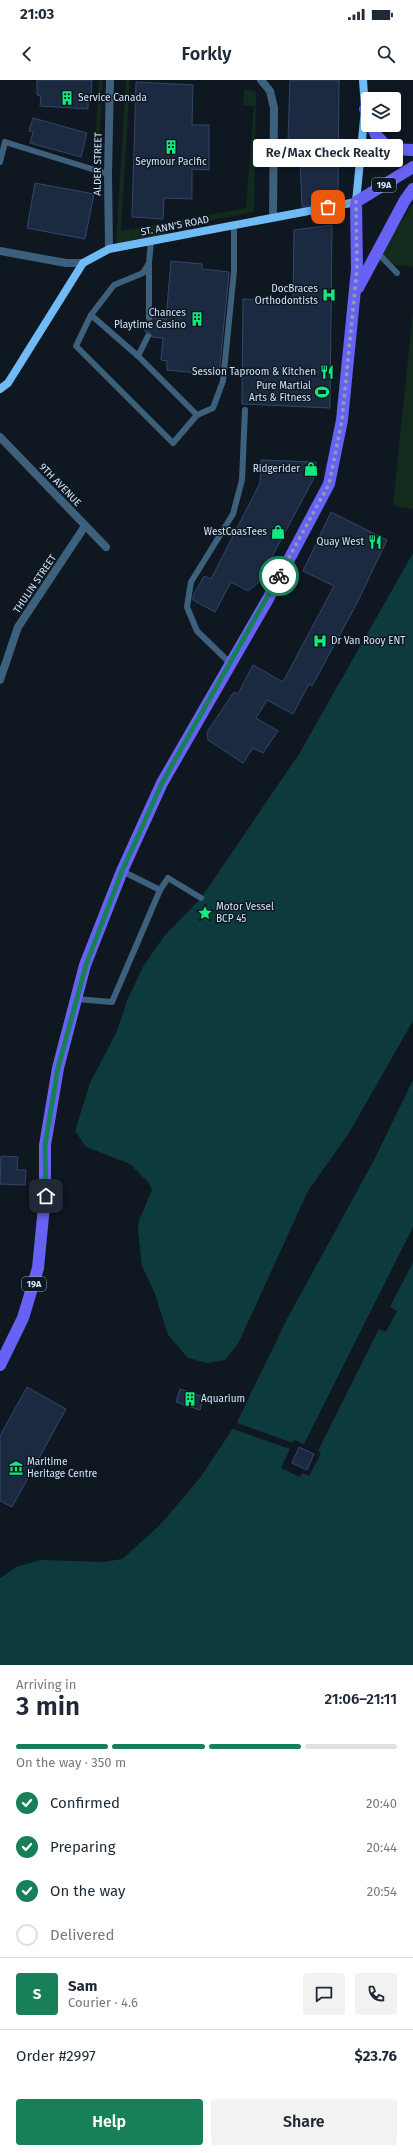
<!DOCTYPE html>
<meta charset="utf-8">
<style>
:root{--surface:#fff;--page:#f2f2f3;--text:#1f2937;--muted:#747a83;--line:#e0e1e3;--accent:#188058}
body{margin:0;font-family:"Fira Sans",sans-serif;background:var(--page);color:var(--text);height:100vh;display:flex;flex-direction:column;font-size:15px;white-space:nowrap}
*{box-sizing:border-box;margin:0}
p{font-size:13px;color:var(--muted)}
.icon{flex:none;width:22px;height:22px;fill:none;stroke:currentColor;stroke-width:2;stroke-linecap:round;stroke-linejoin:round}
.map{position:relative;height:1585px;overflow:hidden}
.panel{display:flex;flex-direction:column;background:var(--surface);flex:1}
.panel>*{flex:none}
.controls{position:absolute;left:361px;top:12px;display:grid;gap:8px}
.controls a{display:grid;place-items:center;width:40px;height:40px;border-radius:4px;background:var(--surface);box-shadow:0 2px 6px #0003;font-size:20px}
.pin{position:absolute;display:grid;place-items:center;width:34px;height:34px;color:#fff;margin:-17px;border-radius:8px;box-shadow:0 2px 6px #0006}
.courier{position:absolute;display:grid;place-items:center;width:40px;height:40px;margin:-20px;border:3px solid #188058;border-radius:50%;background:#fff;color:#222;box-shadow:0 1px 5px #0007}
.bubble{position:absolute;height:28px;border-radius:4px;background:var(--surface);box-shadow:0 2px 6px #0003;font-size:13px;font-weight:600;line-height:28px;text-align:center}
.headline em{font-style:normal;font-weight:600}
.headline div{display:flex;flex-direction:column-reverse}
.headline{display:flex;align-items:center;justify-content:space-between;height:68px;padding:0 16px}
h1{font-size:26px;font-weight:600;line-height:30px}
.bar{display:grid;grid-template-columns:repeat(4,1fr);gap:6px 4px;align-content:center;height:48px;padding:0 16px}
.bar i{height:5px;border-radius:3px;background:var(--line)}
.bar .current{background:var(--accent)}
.bar p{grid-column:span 4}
.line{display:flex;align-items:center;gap:10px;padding:0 16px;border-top:1px solid var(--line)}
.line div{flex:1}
.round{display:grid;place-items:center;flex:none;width:42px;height:42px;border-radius:4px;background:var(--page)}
ol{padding:0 16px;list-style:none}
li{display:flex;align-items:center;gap:12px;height:44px}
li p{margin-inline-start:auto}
li .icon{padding:4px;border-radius:50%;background:var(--accent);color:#fff;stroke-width:4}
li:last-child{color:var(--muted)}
li i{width:22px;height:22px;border:2px solid var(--line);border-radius:50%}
.cta{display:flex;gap:8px;margin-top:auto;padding:8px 16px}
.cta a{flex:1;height:46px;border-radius:4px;background:var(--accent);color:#fff;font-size:16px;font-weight:600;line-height:46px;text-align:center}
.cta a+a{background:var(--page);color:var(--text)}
.status{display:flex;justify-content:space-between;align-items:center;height:28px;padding:0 20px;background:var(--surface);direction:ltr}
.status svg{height:11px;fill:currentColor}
header{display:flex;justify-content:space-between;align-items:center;height:52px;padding:0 16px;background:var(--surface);font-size:18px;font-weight:600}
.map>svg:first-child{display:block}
.green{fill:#122b1c}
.water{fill:#0d3a3d}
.pier{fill:#0f1721}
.building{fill:#1c2a41;stroke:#30476b}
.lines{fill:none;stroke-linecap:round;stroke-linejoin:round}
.lane{stroke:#3d607d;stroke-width:6}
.street{stroke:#3d607d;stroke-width:8}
.secondary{stroke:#70bbf5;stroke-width:8}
.primary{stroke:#6761f5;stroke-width:12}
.done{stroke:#8e9eaf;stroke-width:4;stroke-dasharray:0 7.2}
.route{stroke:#188058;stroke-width:5}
.labels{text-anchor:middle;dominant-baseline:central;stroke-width:3;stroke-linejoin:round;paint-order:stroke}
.shield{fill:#0f1721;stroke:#98a8ba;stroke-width:1}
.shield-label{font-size:9px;font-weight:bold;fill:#d2e6fc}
.poi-label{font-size:10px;fill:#d2e6fc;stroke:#0f1721;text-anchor:end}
.street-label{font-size:10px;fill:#d2e6fc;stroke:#0f1721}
</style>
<div class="status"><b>21:03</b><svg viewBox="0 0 49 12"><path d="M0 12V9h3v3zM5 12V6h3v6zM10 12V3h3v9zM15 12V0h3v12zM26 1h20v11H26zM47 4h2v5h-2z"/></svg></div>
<header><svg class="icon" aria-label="back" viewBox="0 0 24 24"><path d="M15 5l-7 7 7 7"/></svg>Forkly<svg class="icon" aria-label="search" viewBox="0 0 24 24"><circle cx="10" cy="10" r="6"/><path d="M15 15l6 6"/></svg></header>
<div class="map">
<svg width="413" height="1585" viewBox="0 0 413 1585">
<rect width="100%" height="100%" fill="#0f1721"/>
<g class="green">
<polygon points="99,0 103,0 98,76 96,76 95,73"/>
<polygon points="126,0 130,0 121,151 246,128 254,26 243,25 244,9 256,12 254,132 167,149 168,154 116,164"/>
<polygon points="413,123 413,187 375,183"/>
<polygon points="413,230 413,429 393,426"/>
</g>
<g class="water">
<polygon points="413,473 413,941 349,1053 308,1111 238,1264 225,1280 207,1283 188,1278 168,1255 155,1214 142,1186 138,1152 139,1140 152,1110 149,1103 130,1084 86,1067 75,1051 90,1003 117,951 128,918 144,885 165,855 201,818 299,674"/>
<polygon points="413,1000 413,1585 0,1585 0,1498 16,1487 41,1480 103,1482 122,1479 159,1446 200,1398 237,1342 287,1239 373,1082"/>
</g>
<polygon class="pier" points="413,1147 413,1182 390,1227 397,1231 386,1252 379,1249 318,1371 321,1373 309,1396 302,1393 300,1397 281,1388 290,1369 230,1348 234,1342 293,1363 294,1360 304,1364"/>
<g class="building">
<polygon points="37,0 92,0 91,20 88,20 88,29 40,26 41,16 37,15"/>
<polygon points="290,0 339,0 338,120 302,127 300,81 292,79 293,61 288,61"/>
<polygon points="136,2 193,5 192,45 209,45 209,90 192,89 192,119 164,118 163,139 132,137"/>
<polygon points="33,38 87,53 81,77 30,63 33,52 29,51"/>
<polygon points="35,103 94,114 85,159 27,148"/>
<polygon points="332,145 330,328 242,324 243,219 293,221 294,150"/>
<polygon points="171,181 202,184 202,189 229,192 219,295 167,290 167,281 161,280 163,258 152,257 150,252 145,252 146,242 151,242 153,238 166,239"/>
<polygon points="261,380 316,382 314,398 258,503 248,511 231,502 215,532 193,520 193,516 204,496 211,499 260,403"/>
<polygon points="331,432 387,460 357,523 312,606 309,604 293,634 267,620 256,638 278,651 263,673 253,668 243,683 208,660 207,652 234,612 238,614 253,585 283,602 334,506 303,491"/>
<polygon points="1,1076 18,1077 17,1090 26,1090 25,1105 0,1104"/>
<polygon points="27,1307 66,1329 12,1427 0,1421 0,1356"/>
<polygon points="180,1309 204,1317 200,1330 176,1322"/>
<polygon points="299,1367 314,1374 307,1390 292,1383"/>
</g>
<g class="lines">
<g class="lane">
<polyline points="0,82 5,62 108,94"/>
<polyline points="376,171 397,193"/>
<polyline points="149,183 149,238"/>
<polygon points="91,235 138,276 197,335 173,363 76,266"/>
<polyline points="91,235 114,205 143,193 149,183 151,161"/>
<polyline points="138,276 148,256"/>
<polyline points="197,335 213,328 223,301 234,191 234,145"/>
<polyline points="231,584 197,551 187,527 191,502 233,434 242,400 245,330"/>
<polyline points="160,810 168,798 201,818"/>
<polyline points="76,919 112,922 160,810 122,791"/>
</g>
<g class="street">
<polyline points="261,0 270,11 274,28 273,137"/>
<polyline points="109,169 108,94 110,0"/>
<polyline points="0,171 66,183 83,183"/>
<polyline points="0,357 106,467"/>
<polyline points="0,600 18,547 85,446"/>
</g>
<polyline class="secondary" points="0,309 8,303 83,183 109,169 356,122 365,29 363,0"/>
<g class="primary">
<polyline points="365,29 368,37"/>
<polyline points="372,45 376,55 389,69 413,70"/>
<polyline points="358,208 405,120 413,109"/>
<polyline points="0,1285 23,1238 38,1188 45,1116 45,1065 58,988 85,885 122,791 162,703 268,519 329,404 342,340 357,189 356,122 413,87"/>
</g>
</g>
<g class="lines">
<polyline class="done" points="279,496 329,404 342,340 357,189 356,122 328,127"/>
<polyline class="route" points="46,1116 45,1065 58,988 86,885 122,791 162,703 279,496"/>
</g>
<defs>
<symbol id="building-bare" viewBox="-9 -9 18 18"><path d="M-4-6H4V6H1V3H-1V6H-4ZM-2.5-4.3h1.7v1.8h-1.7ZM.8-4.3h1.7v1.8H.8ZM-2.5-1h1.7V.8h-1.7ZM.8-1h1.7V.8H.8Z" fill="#10eb80" stroke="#0f1721" stroke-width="2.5" paint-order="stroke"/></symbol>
<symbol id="hospital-bare" viewBox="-9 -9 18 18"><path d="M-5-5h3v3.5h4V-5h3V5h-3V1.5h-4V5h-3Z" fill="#10eb80" stroke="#0f1721" stroke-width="2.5" paint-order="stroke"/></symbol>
<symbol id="restaurant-bare" viewBox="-9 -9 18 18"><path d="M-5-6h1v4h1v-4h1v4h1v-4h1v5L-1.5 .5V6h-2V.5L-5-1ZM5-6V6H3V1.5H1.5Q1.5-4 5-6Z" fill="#10eb80" stroke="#0f1721" stroke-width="2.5" paint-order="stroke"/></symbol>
<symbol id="stadium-bare" viewBox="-9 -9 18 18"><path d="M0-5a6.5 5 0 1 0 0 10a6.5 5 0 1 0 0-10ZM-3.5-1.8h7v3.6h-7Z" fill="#10eb80" stroke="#0f1721" stroke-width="2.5" paint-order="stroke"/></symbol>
<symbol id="shop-bare" viewBox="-9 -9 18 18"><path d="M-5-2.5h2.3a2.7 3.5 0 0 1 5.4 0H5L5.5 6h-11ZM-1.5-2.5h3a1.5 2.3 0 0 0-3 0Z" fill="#10eb80" stroke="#0f1721" stroke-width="2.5" paint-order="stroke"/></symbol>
<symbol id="sight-bare" viewBox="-9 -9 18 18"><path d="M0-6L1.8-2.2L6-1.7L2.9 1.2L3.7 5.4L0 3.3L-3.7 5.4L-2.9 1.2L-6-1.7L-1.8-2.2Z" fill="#10eb80" stroke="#0f1721" stroke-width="2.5" paint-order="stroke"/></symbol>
<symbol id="museum-bare" viewBox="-9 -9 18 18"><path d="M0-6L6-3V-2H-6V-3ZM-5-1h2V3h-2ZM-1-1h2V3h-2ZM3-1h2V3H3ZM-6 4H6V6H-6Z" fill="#10eb80" stroke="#0f1721" stroke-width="2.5" paint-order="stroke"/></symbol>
</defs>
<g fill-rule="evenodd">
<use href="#building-bare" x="57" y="8" width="20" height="20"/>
<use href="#building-bare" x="161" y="57" width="20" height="20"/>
<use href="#hospital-bare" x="319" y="205" width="20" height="20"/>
<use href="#building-bare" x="187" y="229" width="20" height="20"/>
<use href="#restaurant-bare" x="317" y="282" width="20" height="20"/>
<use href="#stadium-bare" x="312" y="302" width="20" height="20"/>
<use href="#shop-bare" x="301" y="379" width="20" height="20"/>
<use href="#shop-bare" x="268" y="442" width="20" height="20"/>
<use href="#restaurant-bare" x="365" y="452" width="20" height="20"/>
<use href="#hospital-bare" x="310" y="551" width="20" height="20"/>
<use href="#sight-bare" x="195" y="823" width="20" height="20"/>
<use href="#building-bare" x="180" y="1309" width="20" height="20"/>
<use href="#museum-bare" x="6" y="1378" width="20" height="20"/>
</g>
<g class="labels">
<g class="shield">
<rect x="372" y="98" width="24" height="14" rx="3"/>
<rect x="22" y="1197" width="24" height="14" rx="3"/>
</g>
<g class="shield-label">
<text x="384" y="105">19A</text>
<text x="34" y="1204">19A</text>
</g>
<g class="poi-label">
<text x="78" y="18" text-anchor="start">Service Canada</text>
<text x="171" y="82" text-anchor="middle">Seymour Pacific</text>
<text x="318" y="209">DocBraces<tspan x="318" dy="12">Orthodontists</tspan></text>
<text x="186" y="233">Chances<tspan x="186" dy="12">Playtime Casino</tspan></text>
<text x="316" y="292">Session Taproom &amp; Kitchen</text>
<text x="311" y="306">Pure Martial<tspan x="311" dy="12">Arts &amp; Fitness</tspan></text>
<text x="300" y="389">Ridgerider</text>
<text x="267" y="452">WestCoasTees</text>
<text x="364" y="462">Quay West</text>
<text x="331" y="561" text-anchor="start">Dr Van Rooy ENT</text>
<text x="216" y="827" text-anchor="start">Motor Vessel<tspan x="216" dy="12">BCP 45</tspan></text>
<text x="201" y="1319" text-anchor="start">Aquarium</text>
<text x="27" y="1382" text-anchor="start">Maritime<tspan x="27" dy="12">Heritage Centre</tspan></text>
</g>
<g class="street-label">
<text transform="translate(98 84) rotate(-89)">ALDER STREET</text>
<text transform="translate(175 146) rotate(-11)">ST. ANN'S ROAD</text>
<text transform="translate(60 405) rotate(46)">9TH AVENUE</text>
<text transform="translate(35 504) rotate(-56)">THULIN STREET</text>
</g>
</g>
</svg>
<div class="controls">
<a><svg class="icon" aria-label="layers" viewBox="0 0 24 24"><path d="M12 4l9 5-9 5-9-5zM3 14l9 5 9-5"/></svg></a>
</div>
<div class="pin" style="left:328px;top:127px;background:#ea580c"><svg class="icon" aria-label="bag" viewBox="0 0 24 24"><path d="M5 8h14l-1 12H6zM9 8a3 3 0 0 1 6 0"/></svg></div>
<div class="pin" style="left:46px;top:1116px;background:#1f2937"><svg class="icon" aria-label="home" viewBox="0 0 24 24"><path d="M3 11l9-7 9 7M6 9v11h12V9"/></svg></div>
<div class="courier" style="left:279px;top:496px"><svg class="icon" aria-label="bike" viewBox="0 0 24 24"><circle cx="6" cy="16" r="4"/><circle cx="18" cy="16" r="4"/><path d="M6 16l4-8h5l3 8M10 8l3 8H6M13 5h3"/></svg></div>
<div class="bubble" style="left:253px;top:59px;width:150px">Re/Max Check Realty</div>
</div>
<section class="panel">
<div class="headline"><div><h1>3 min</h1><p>Arriving in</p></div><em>21:06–21:11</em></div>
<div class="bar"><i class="current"></i><i class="current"></i><i class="current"></i><i></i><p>On the way · 350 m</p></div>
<ol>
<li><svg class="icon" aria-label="check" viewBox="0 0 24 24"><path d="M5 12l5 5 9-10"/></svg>Confirmed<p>20:40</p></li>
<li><svg class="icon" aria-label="check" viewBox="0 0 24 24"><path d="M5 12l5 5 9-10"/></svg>Preparing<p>20:44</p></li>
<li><svg class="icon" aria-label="check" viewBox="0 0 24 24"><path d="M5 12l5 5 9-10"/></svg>On the way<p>20:54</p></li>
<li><i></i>Delivered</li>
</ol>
<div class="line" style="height:72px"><b class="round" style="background:var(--accent);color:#fff">S</b><div><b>Sam</b><p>Courier · 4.6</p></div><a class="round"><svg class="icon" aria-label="chat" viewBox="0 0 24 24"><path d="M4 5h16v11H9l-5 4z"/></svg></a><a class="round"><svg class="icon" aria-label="phone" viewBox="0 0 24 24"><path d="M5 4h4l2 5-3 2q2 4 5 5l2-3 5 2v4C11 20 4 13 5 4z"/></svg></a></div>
<div class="line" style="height:52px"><div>Order #2997</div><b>$23.76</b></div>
<div class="cta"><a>Help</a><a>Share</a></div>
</section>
